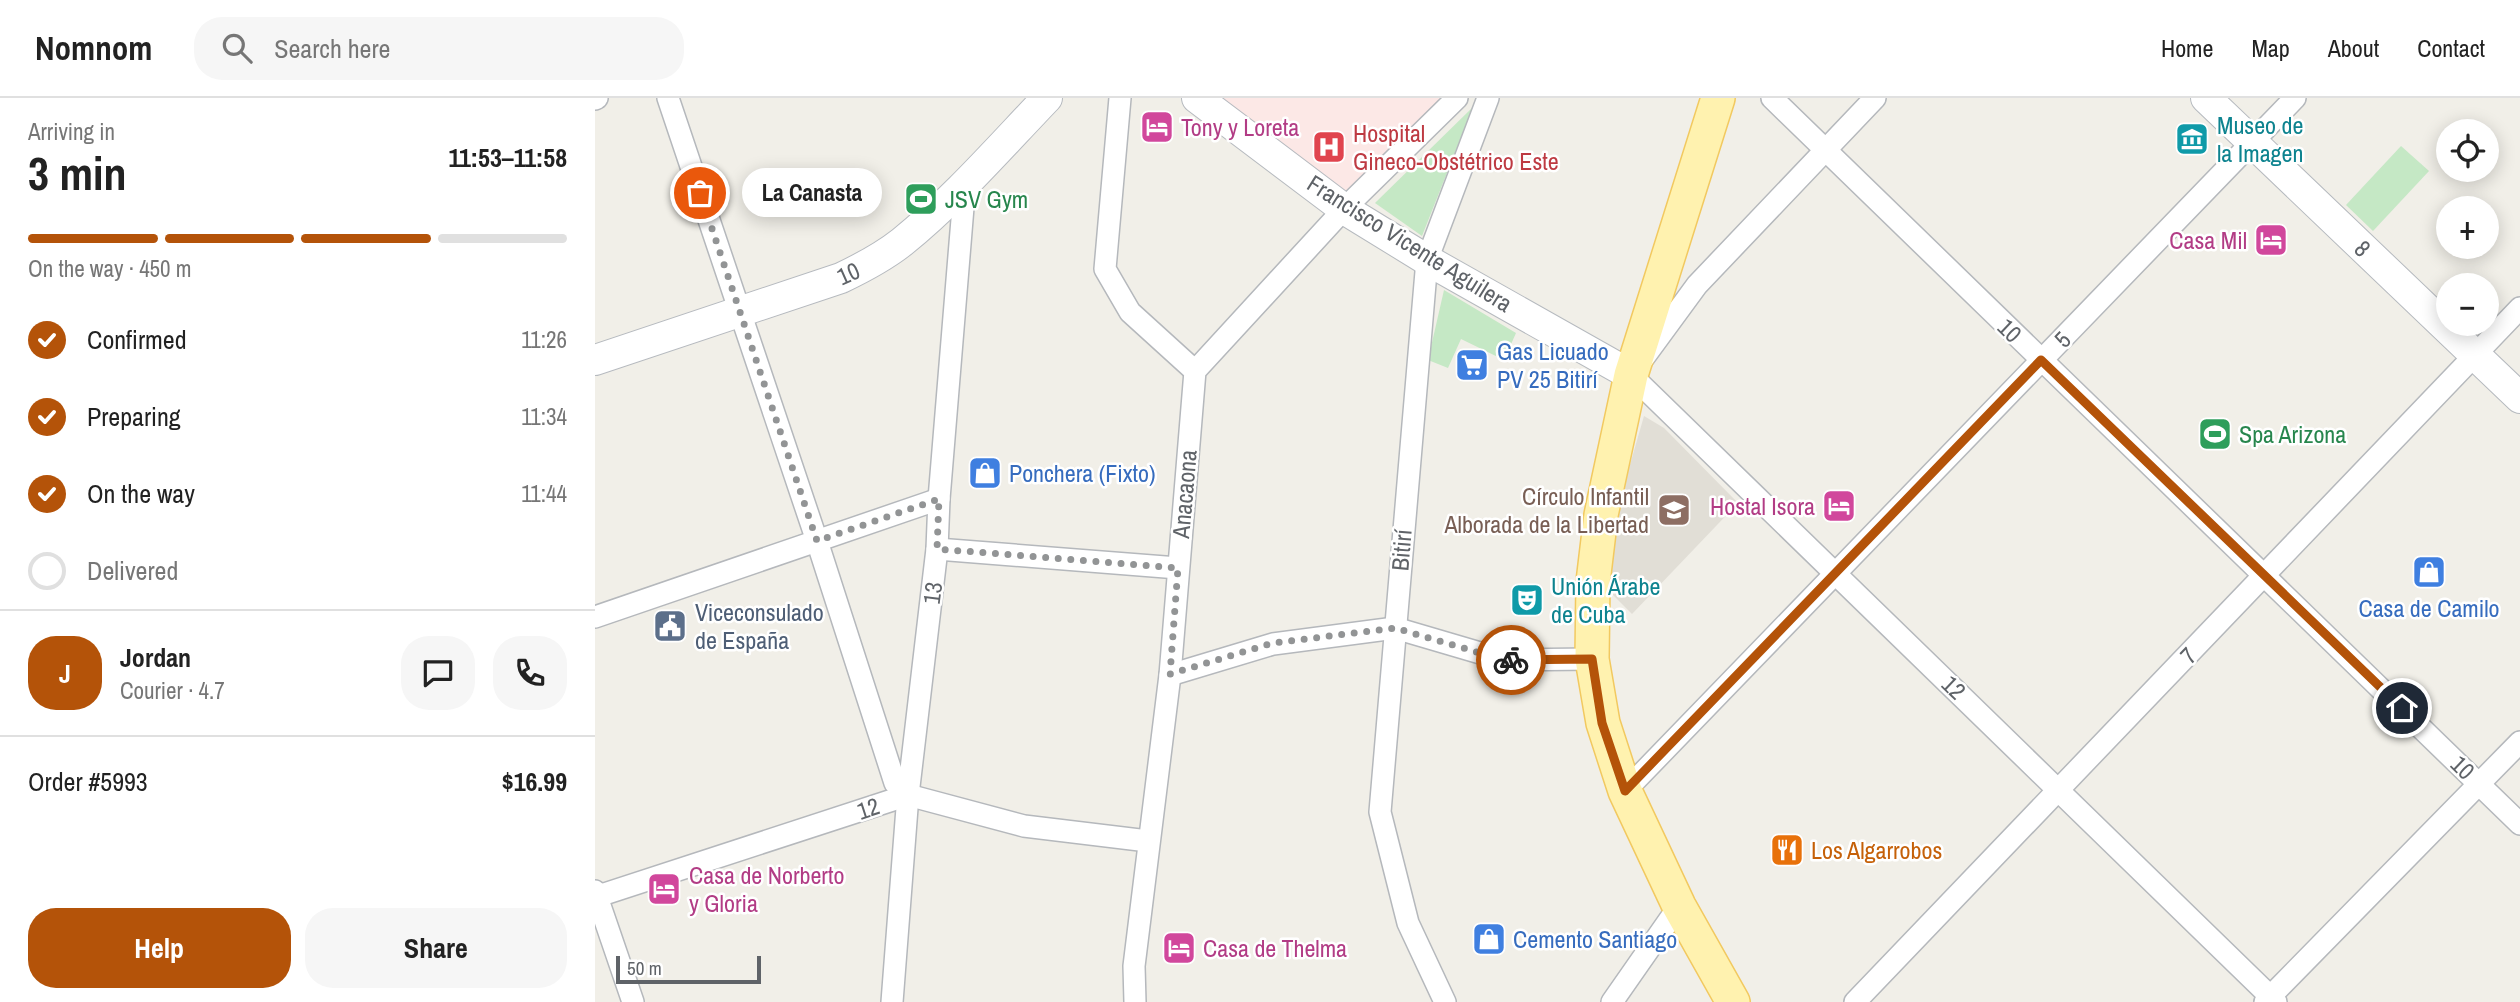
<!DOCTYPE html>
<meta charset="utf-8">
<style>
:root{--surface:#fff;--page:#f6f6f6;--text:#222;--muted:#767676;--line:#e0e0e0;--accent:#b45309}
body{margin:0;font-family:"Archivo Narrow",sans-serif;background:var(--page);color:var(--text);height:100vh;display:flex;flex-direction:column;font-size:26px;white-space:nowrap}
*{box-sizing:border-box;margin:0}
p{font-size:23px;color:var(--muted)}
.icon{flex:none;width:38px;height:38px;fill:none;stroke:currentColor;stroke-width:2;stroke-linecap:round;stroke-linejoin:round}
.map{position:relative;flex:1;overflow:hidden}
.details{display:flex;flex-direction:column;background:var(--surface);width:595px}
.details>*{flex:none}
.tools{position:absolute;left:1841px;top:21px;display:grid;gap:14px}
.tools a{display:grid;place-items:center;width:63px;height:63px;border-radius:50%;background:var(--surface);box-shadow:0 4px 18px #0003;font-size:35px}
.scale{position:absolute;left:21px;bottom:18px;width:145px;box-sizing:border-box;padding-left:7px;border:4px solid #5f6368;border-top:0;font-size:19px;line-height:24px;white-space:nowrap;color:#5f6368;-webkit-text-stroke:5px #fff;paint-order:stroke}
.pin{position:absolute;display:grid;place-items:center;width:60px;height:60px;color:#fff;margin:-30px;border:4px solid #fff;border-radius:50%;box-shadow:0 2px 7px #0007}
.courier{position:absolute;display:grid;place-items:center;width:70px;height:70px;margin:-35px;border:5px solid #b45309;border-radius:50%;background:#fff;color:#222;box-shadow:0 2px 9px #0007}
.bubble{position:absolute;height:49px;border-radius:24px;background:var(--surface);box-shadow:0 4px 18px #0003;font-size:23px;font-weight:800;line-height:49px;text-align:center}
.head em{font-style:normal;font-weight:800}
.head div{display:flex;flex-direction:column-reverse}
.head{display:flex;align-items:center;justify-content:space-between;height:119px;padding:0 28px}
h1{font-size:46px;font-weight:800;line-height:52px}
.bar{display:grid;grid-template-columns:repeat(4,1fr);gap:10px 7px;align-content:center;height:84px;padding:0 28px}
.bar i{height:9px;border-radius:5px;background:var(--line)}
.bar .active{background:var(--accent)}
.bar p{grid-column:span 4}
.line{display:flex;align-items:center;gap:18px;padding:0 28px;border-top:2px solid var(--line)}
.line div{flex:1}
.round{display:grid;place-items:center;flex:none;width:74px;height:74px;border-radius:28px;background:var(--page)}
ol{padding:0 28px;list-style:none}
li{display:flex;align-items:center;gap:21px;height:77px}
li p{margin-inline-start:auto}
li .icon{padding:7px;border-radius:50%;background:var(--accent);color:#fff;stroke-width:4}
li:last-child{color:var(--muted)}
li i{width:38px;height:38px;border:4px solid var(--line);border-radius:50%}
.primary-button{display:flex;gap:14px;margin-top:auto;padding:14px 28px}
.primary-button a{flex:1;height:80px;border-radius:28px;background:var(--accent);color:#fff;font-size:28px;font-weight:800;line-height:80px;text-align:center}
.primary-button a+a{background:var(--page);color:var(--text)}
header{display:flex;align-items:center;gap:42px;box-sizing:border-box;height:98px;padding:0 35px;background:var(--surface);border-bottom:2px solid var(--line)}
header strong{font-size:33px}
nav{display:flex;gap:38px;margin-inline-start:auto;font-size:24px}
.search{width:490px;height:63px;background:var(--page);display:flex;align-items:center;gap:18px;box-sizing:border-box;padding:0 24px;border-radius:28px;color:var(--muted);font-size:26px}
main{display:flex;flex:1;min-height:0}
.map>svg:first-child{display:block}
.education{fill:#e1ded6}
.medical{fill:#fce8e6}
.green{fill:#c5e8c5}
.lines{fill:none;stroke-linecap:round;stroke-linejoin:round}
.street-casing{stroke:#b5b8bc;stroke-width:24}
.secondary-casing{stroke:#b6babf;stroke-width:32}
.primary-casing{stroke:#f2c960;stroke-width:36}
.street{stroke:#fff;stroke-width:21}
.secondary{stroke:#fff;stroke-width:30}
.primary{stroke:#fff2af;stroke-width:33}
.done{stroke:#929495;stroke-width:7;stroke-dasharray:0 12.6}
.route{stroke:#b45309;stroke-width:9}
.labels{text-anchor:middle;dominant-baseline:central;stroke-width:5;stroke-linejoin:round;paint-order:stroke}
.culture-label{font-size:24px;fill:#0d838f;stroke:#fff;text-anchor:start}
.hotel-label{font-size:24px;fill:#b23c85;stroke:#fff;text-anchor:start}
.health-label{font-size:24px;fill:#be3a42;stroke:#fff;text-anchor:start}
.leisure-label{font-size:24px;fill:#27864d;stroke:#fff;text-anchor:start}
.street-label{font-size:24px;fill:#5f6368;stroke:#fff}
.shop-label{font-size:24px;fill:#366cbe;stroke:#fff;text-anchor:start}
.education-label{font-size:24px;fill:#785e54;stroke:#fff;text-anchor:end}
.service-label{font-size:24px;fill:#4e5e75;stroke:#fff;text-anchor:start}
.food-label{font-size:24px;fill:#c56008;stroke:#fff;text-anchor:start}
</style>
<header>
<strong>Nomnom</strong>
<div class="search"><svg class="icon" aria-label="search" viewBox="0 0 24 24"><circle cx="10" cy="10" r="6"/><path d="M15 15l6 6"/></svg>Search here</div>
<nav><a>Home</a><a>Map</a><a>About</a><a>Contact</a></nav>
</header>
<main>
<section class="details">
<div class="head"><div><h1>3 min</h1><p>Arriving in</p></div><em>11:53–11:58</em></div>
<div class="bar"><i class="active"></i><i class="active"></i><i class="active"></i><i></i><p>On the way · 450 m</p></div>
<ol>
<li><svg class="icon" aria-label="check" viewBox="0 0 24 24"><path d="M5 12l5 5 9-10"/></svg>Confirmed<p>11:26</p></li>
<li><svg class="icon" aria-label="check" viewBox="0 0 24 24"><path d="M5 12l5 5 9-10"/></svg>Preparing<p>11:34</p></li>
<li><svg class="icon" aria-label="check" viewBox="0 0 24 24"><path d="M5 12l5 5 9-10"/></svg>On the way<p>11:44</p></li>
<li><i></i>Delivered</li>
</ol>
<div class="line" style="height:126px"><b class="round" style="background:var(--accent);color:#fff">J</b><div><b>Jordan</b><p>Courier · 4.7</p></div><a class="round"><svg class="icon" aria-label="chat" viewBox="0 0 24 24"><path d="M4 5h16v11H9l-5 4z"/></svg></a><a class="round"><svg class="icon" aria-label="phone" viewBox="0 0 24 24"><path d="M5 4h4l2 5-3 2q2 4 5 5l2-3 5 2v4C11 20 4 13 5 4z"/></svg></a></div>
<div class="line" style="height:91px"><div>Order #5993</div><b>$16.99</b></div>
<div class="primary-button"><a>Help</a><a>Share</a></div>
</section>
<div class="map">
<svg width="1925" height="904" viewBox="0 0 1925 904">
<rect width="100%" height="100%" fill="#f1efe8"/>
<polygon class="education" points="1049,318 1069,330 1143,405 1037,516 1014,493 1020,419"/>
<polygon class="medical" points="596,0 846,0 747,99"/>
<g class="green">
<polygon points="878,9 827,138 780,105"/>
<polygon points="1806,48 1834,73 1778,133 1751,107"/>
<polygon points="849,192 921,235 909,262 866,241 853,270 833,262"/>
</g>
<g class="lines">
<defs>
<g id="street">
<polyline points="73,0 222,443 300,685 313,697"/>
<polyline points="525,0 510,171 535,214 600,273"/>
<polyline points="1177,0 1925,726"/>
<polyline points="1280,0 1102,187 1036,277 1681,904"/>
<polyline points="0,1 2,0"/>
<polyline points="342,451 583,470"/>
<polyline points="0,519 344,401"/>
<polyline points="575,577 678,546 800,530 909,562 997,561"/>
<polyline points="1030,693 1700,0"/>
<polyline points="0,793 38,904"/>
<polyline points="0,799 313,697 429,728 553,743"/>
<polyline points="297,904 313,697 342,451 344,401 370,85"/>
<polyline points="540,904 539,868 575,577 600,273 749,111 862,0"/>
<polyline points="850,904 813,825 785,714 832,162 893,0"/>
<polyline points="1017,904 1084,808"/>
<polyline points="1260,904 1925,210"/>
<polyline points="1670,904 1925,644"/>
</g>
<g id="secondary">
<polyline points="602,0 749,111 832,162 1036,277"/>
<polyline points="1611,0 1925,300"/>
<path d="M0 262 246 180C267 170 288 159 307 144 359 102 405 49 452 0"/>
</g>
<polyline id="primary" points="1123,0 1036,277 1006,417 998,484 997,561 1008,625 1030,693 1084,808 1138,904"/>
</defs>
<use href="#street" class="street-casing"/>
<use href="#secondary" class="secondary-casing"/>
<use href="#primary" class="primary-casing"/>
<use href="#street" class="street"/>
<use href="#secondary" class="secondary"/>
<use href="#primary" class="primary"/>
</g>
<g class="lines">
<polyline class="done" points="105,95 222,443 344,401 342,451 583,470 575,576 678,545 800,530 909,562 916,562"/>
<polyline class="route" points="916,562 997,561 1007,625 1030,693 1446,262 1807,610"/>
</g>
<defs>
<symbol id="hotel-square" viewBox="-11 -11 22 22"><rect x="-9" y="-9" width="18" height="18" rx="4" fill="#d1479c" stroke="#fff"/><path d="M-6-4.5h1.5V1H6V5H4.5V3h-9V5H-6ZM-4 0a1.8 1.8 0 1 1 3.6 0ZM.5 0V-2.5h3Q6-2.5 6 0Z" fill="#fff"/></symbol>
<symbol id="museum-square" viewBox="-11 -11 22 22"><rect x="-9" y="-9" width="18" height="18" rx="4" fill="#0f9aa8" stroke="#fff"/><path d="M0-6L6-3V-2H-6V-3ZM-5-1h2V3h-2ZM-1-1h2V3h-2ZM3-1h2V3H3ZM-6 4H6V6H-6Z" fill="#fff"/></symbol>
<symbol id="hospital-square" viewBox="-11 -11 22 22"><rect x="-9" y="-9" width="18" height="18" rx="4" fill="#e0444e" stroke="#fff"/><path d="M-5-5h3v3.5h4V-5h3V5h-3V1.5h-4V5h-3Z" fill="#fff"/></symbol>
<symbol id="stadium-square" viewBox="-11 -11 22 22"><rect x="-9" y="-9" width="18" height="18" rx="4" fill="#2e9e5b" stroke="#fff"/><path d="M0-5a6.5 5 0 1 0 0 10a6.5 5 0 1 0 0-10ZM-3.5-1.8h7v3.6h-7Z" fill="#fff"/></symbol>
<symbol id="supermarket-square" viewBox="-11 -11 22 22"><rect x="-9" y="-9" width="18" height="18" rx="4" fill="#3f7fe0" stroke="#fff"/><path d="M-6-5.5h2.5l.6 2H6L4.5 2H-2.5L-4.4-4H-6ZM-1.5 3.2a1.3 1.3 0 1 0 .1 0ZM3 3.2a1.3 1.3 0 1 0 .1 0Z" fill="#fff"/></symbol>
<symbol id="shop-square" viewBox="-11 -11 22 22"><rect x="-9" y="-9" width="18" height="18" rx="4" fill="#3f7fe0" stroke="#fff"/><path d="M-5-2.5h2.3a2.7 3.5 0 0 1 5.4 0H5L5.5 6h-11ZM-1.5-2.5h3a1.5 2.3 0 0 0-3 0Z" fill="#fff"/></symbol>
<symbol id="school-square" viewBox="-11 -11 22 22"><rect x="-9" y="-9" width="18" height="18" rx="4" fill="#8d6e63" stroke="#fff"/><path d="M0-5L7-2L0 1L-7-2ZM-4 1L0 2.5L4 1V4Q0 6-4 4Z" fill="#fff"/></symbol>
<symbol id="theatre-square" viewBox="-11 -11 22 22"><rect x="-9" y="-9" width="18" height="18" rx="4" fill="#0f9aa8" stroke="#fff"/><path d="M-5-5.5Q0-4 5-5.5V0Q5 5 0 6Q-5 5-5 0ZM-3.3-2.5H-1v1.5H-3.3ZM1-2.5H3.3v1.5H1ZM-2.8 1Q0 5.5 2.8 1Z" fill="#fff"/></symbol>
<symbol id="civic-square" viewBox="-11 -11 22 22"><rect x="-9" y="-9" width="18" height="18" rx="4" fill="#5c6f8a" stroke="#fff"/><path d="M-.6-6.5H3V-4.5H.6V-3L4-1V1h2V6H-6V1h2V-1L-.6-3ZM-1.2 2.5V6h2.4V2.5Z" fill="#fff"/></symbol>
<symbol id="restaurant-square" viewBox="-11 -11 22 22"><rect x="-9" y="-9" width="18" height="18" rx="4" fill="#e8710a" stroke="#fff"/><path d="M-5-6h1v4h1v-4h1v4h1v-4h1v5L-1.5 .5V6h-2V.5L-5-1ZM5-6V6H3V1.5H1.5Q1.5-4 5-6Z" fill="#fff"/></symbol>
</defs>
<g fill-rule="evenodd">
<use href="#hotel-square" x="543" y="10" width="38" height="38"/>
<use href="#museum-square" x="1578" y="22" width="38" height="38"/>
<use href="#hospital-square" x="715" y="30" width="38" height="38"/>
<use href="#stadium-square" x="307" y="82" width="38" height="38"/>
<use href="#hotel-square" x="1657" y="123" width="38" height="38"/>
<use href="#supermarket-square" x="858" y="248" width="38" height="38"/>
<use href="#stadium-square" x="1601" y="317" width="38" height="38"/>
<use href="#shop-square" x="371" y="356" width="38" height="38"/>
<use href="#hotel-square" x="1225" y="389" width="38" height="38"/>
<use href="#school-square" x="1060" y="393" width="38" height="38"/>
<use href="#shop-square" x="1815" y="455" width="38" height="38"/>
<use href="#theatre-square" x="913" y="483" width="38" height="38"/>
<use href="#civic-square" x="56" y="509" width="38" height="38"/>
<use href="#restaurant-square" x="1173" y="733" width="38" height="38"/>
<use href="#hotel-square" x="50" y="772" width="38" height="38"/>
<use href="#shop-square" x="875" y="822" width="38" height="38"/>
<use href="#hotel-square" x="565" y="831" width="38" height="38"/>
</g>
<g class="labels">
<g class="culture-label">
<text x="1622" y="27">Museo de<tspan x="1622" dy="28">la Imagen</tspan></text>
<text x="956" y="488">Unión Árabe<tspan x="956" dy="28">de Cuba</tspan></text>
</g>
<g class="hotel-label">
<text x="586" y="29">Tony y Loreta</text>
<text x="1652" y="142" text-anchor="end">Casa Mil</text>
<text x="1220" y="408" text-anchor="end">Hostal Isora</text>
<text x="94" y="777">Casa de Norberto<tspan x="94" dy="28">y Gloria</tspan></text>
<text x="608" y="850">Casa de Thelma</text>
</g>
<g class="health-label">
<text x="758" y="35">Hospital<tspan x="758" dy="28">Gineco-Obstétrico Este</tspan></text>
</g>
<g class="leisure-label">
<text x="350" y="101">JSV Gym</text>
<text x="1644" y="336">Spa Arizona</text>
</g>
<g class="street-label">
<text transform="translate(815 145) rotate(32)">Francisco Vicente Aguilera</text>
<text transform="translate(1768 150) rotate(44)">8</text>
<text transform="translate(253 175) rotate(-24)">10</text>
<text transform="translate(1415 232) rotate(44)">10</text>
<text transform="translate(1467 241) rotate(-46)">5</text>
<text transform="translate(589 396) rotate(-85)">Anacaona</text>
<text transform="translate(806 452) rotate(-85)">Bitirí</text>
<text transform="translate(337 495) rotate(-83)">13</text>
<text transform="translate(1593 557) rotate(-46)">7</text>
<text transform="translate(1359 589) rotate(44)">12</text>
<text transform="translate(1868 669) rotate(44)">10</text>
<text transform="translate(273 710) rotate(-18)">12</text>
</g>
<g class="shop-label">
<text x="902" y="253">Gas Licuado<tspan x="902" dy="28">PV 25 Bitirí</tspan></text>
<text x="414" y="375">Ponchera (Fixto)</text>
<text x="1834" y="510" text-anchor="middle">Casa de Camilo</text>
<text x="918" y="841">Cemento Santiago</text>
</g>
<g class="education-label">
<text x="1054" y="398">Círculo Infantil<tspan x="1054" dy="28">Alborada de la Libertad</tspan></text>
</g>
<g class="service-label">
<text x="100" y="514">Viceconsulado<tspan x="100" dy="28">de España</tspan></text>
</g>
<g class="food-label">
<text x="1216" y="752">Los Algarrobos</text>
</g>
</g>
</svg>
<div class="tools">
<a><svg class="icon" aria-label="locate" viewBox="0 0 24 24"><circle cx="12" cy="12" r="6"/><path d="M12 2v4M12 18v4M2 12h4M18 12h4"/></svg></a>
<a>+</a>
<a>−</a>
</div>
<div class="scale">50 m</div>
<div class="pin" style="left:105px;top:95px;background:#ea580c"><svg class="icon" aria-label="bag" viewBox="0 0 24 24"><path d="M5 8h14l-1 12H6zM9 8a3 3 0 0 1 6 0"/></svg></div>
<div class="pin" style="left:1807px;top:610px;background:#1f2937"><svg class="icon" aria-label="home" viewBox="0 0 24 24"><path d="M3 11l9-7 9 7M6 9v11h12V9"/></svg></div>
<div class="courier" style="left:916px;top:562px"><svg class="icon" aria-label="bike" viewBox="0 0 24 24"><circle cx="6" cy="16" r="4"/><circle cx="18" cy="16" r="4"/><path d="M6 16l4-8h5l3 8M10 8l3 8H6M13 5h3"/></svg></div>
<div class="bubble" style="left:147px;top:70px;width:140px">La Canasta</div>
</div>
</main>
